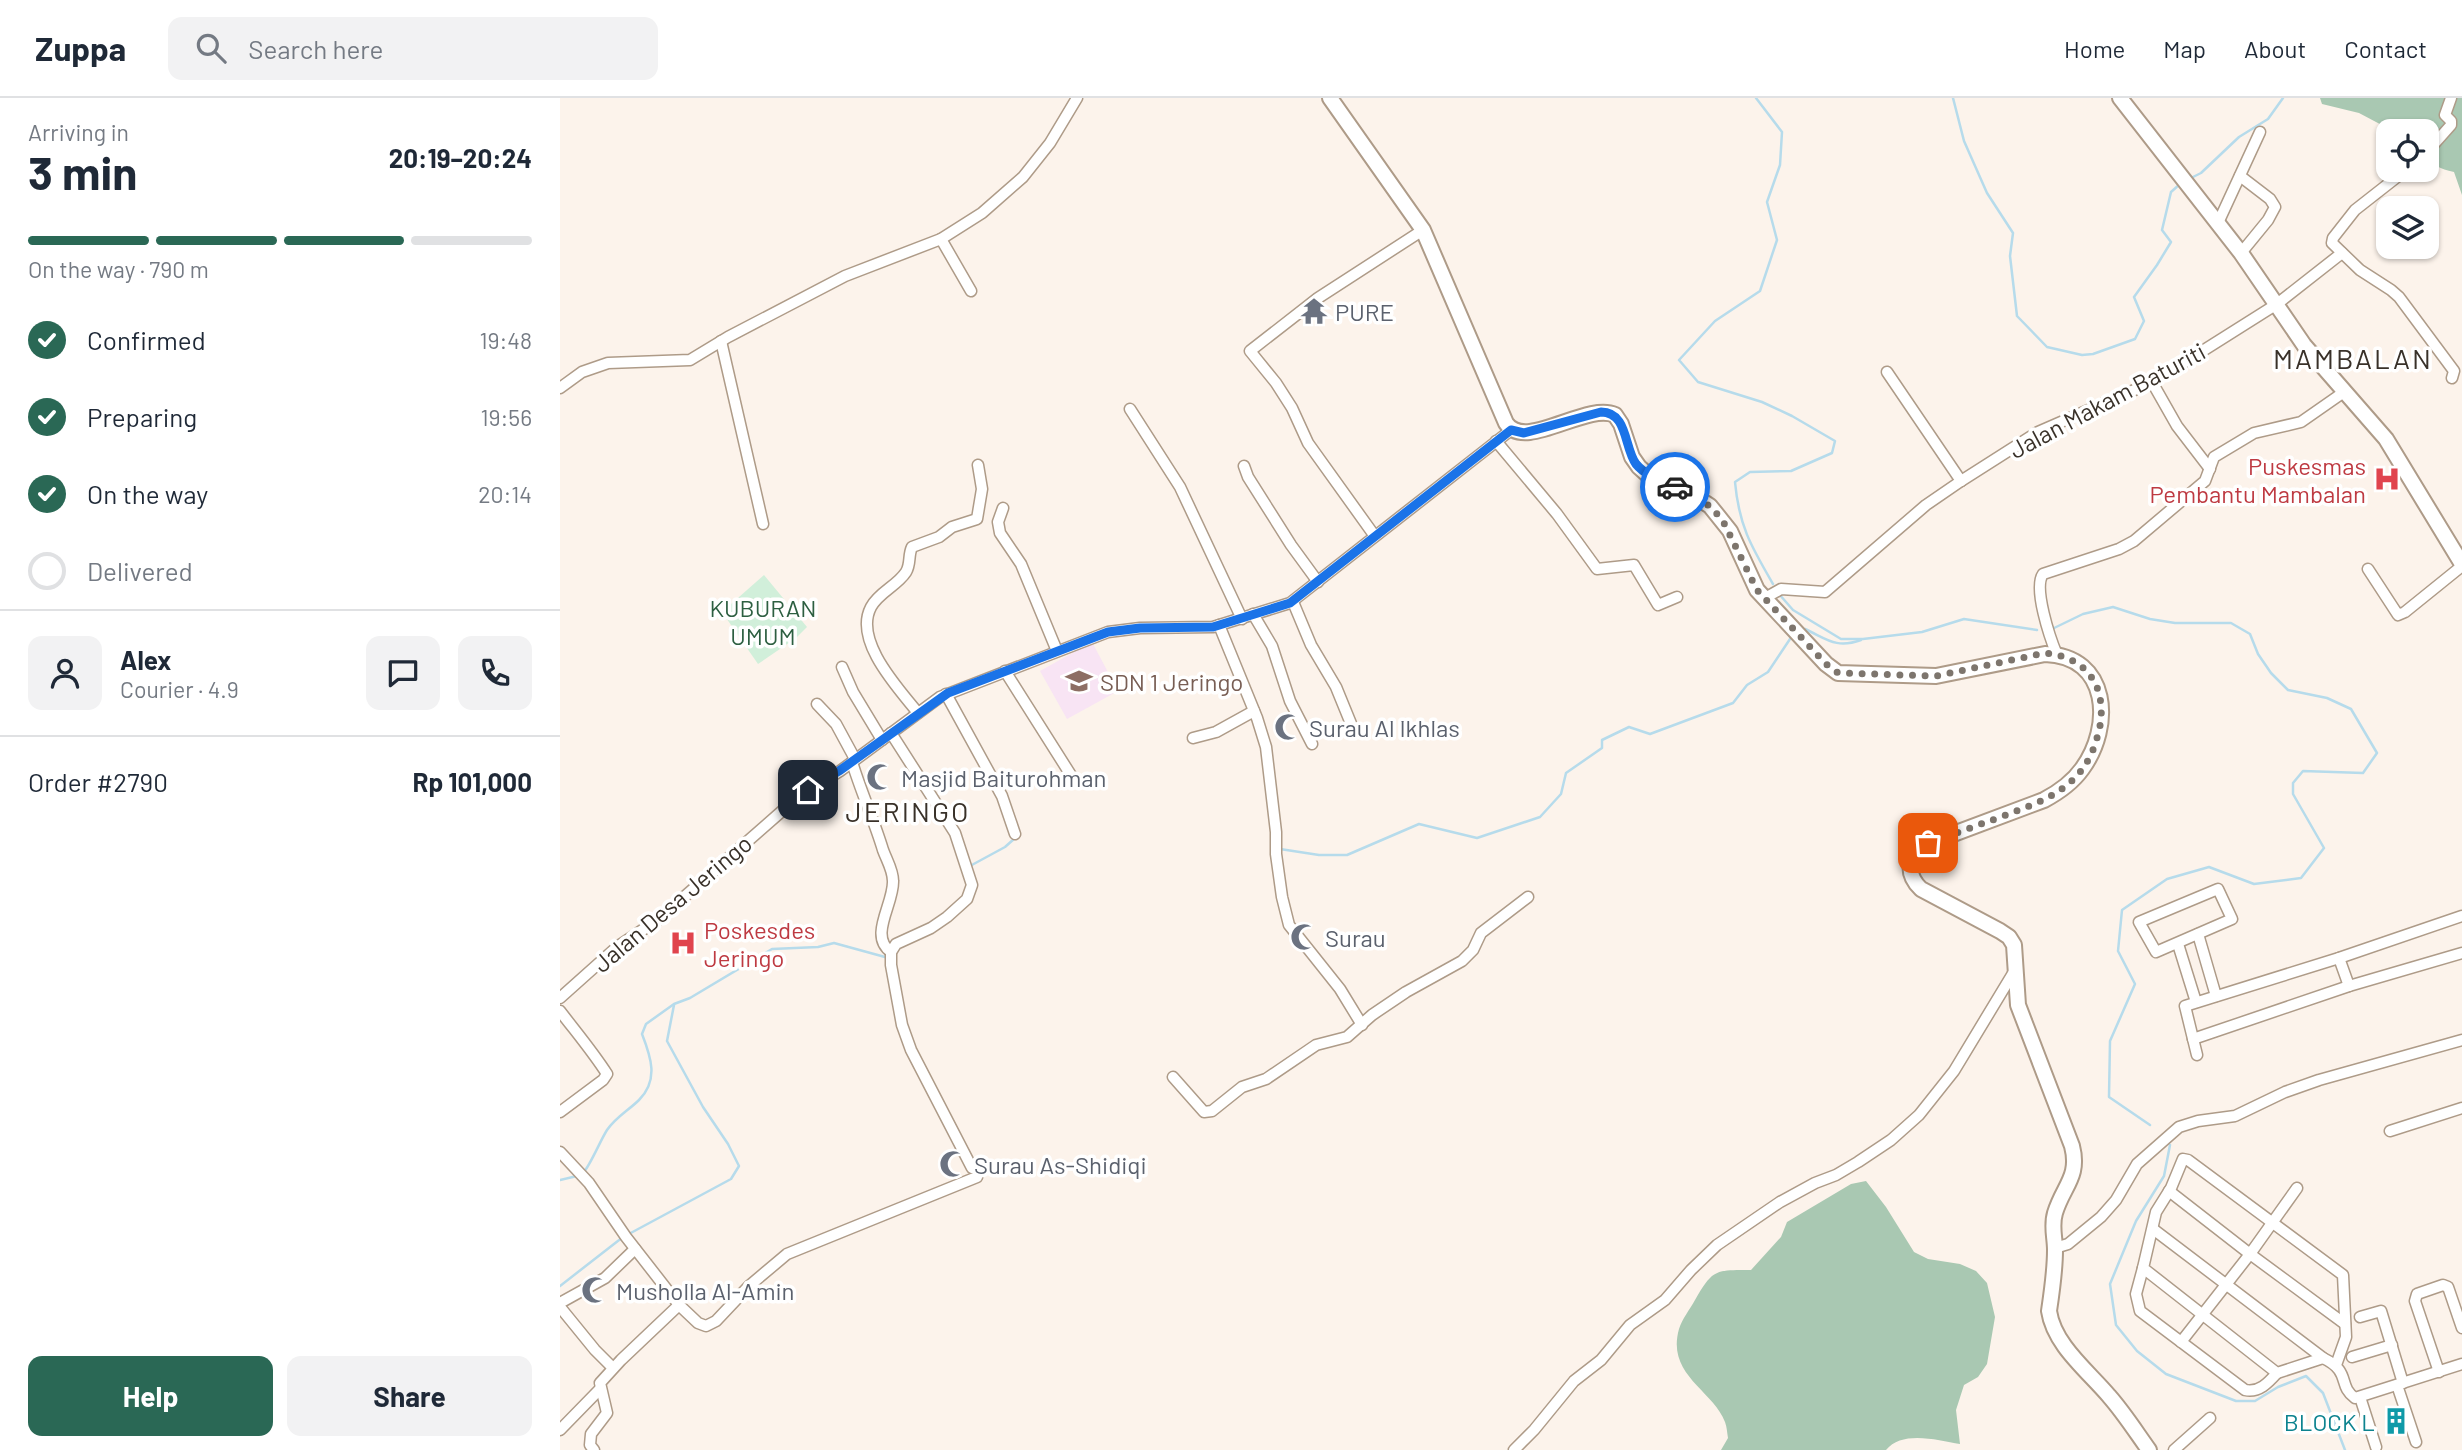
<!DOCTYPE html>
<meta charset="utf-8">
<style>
:root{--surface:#fff;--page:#f2f2f3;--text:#1f2937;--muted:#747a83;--line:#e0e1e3;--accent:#2a6855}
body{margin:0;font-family:Barlow,sans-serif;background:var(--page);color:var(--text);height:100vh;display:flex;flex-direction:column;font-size:26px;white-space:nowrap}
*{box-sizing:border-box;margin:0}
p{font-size:23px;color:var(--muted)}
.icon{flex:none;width:38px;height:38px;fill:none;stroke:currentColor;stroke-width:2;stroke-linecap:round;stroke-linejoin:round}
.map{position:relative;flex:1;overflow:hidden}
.details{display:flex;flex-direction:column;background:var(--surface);width:560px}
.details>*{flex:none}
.buttons{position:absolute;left:1816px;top:21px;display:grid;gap:14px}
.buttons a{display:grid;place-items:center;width:63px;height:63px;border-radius:14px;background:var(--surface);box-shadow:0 2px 5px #0004;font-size:35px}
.pin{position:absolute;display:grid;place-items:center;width:60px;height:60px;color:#fff;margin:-30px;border-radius:14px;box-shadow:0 4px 10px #0006}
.courier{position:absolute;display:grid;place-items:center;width:70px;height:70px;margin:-35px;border:5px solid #1a73e8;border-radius:50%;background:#fff;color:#222;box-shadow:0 2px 9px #0007}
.headline em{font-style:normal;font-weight:700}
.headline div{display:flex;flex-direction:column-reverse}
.headline{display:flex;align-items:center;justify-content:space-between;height:119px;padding:0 28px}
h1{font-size:46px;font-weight:700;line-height:52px}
.bar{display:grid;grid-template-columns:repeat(4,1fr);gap:10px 7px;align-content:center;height:84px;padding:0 28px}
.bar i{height:9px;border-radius:5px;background:var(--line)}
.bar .active{background:var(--accent)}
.bar p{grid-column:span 4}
.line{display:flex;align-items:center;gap:18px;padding:0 28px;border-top:2px solid var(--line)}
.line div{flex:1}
.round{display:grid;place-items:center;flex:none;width:74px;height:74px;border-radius:14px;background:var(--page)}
ol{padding:0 28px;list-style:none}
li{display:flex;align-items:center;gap:21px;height:77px}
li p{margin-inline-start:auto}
li .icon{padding:7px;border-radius:50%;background:var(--accent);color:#fff;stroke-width:4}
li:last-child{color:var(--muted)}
li i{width:38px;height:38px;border:4px solid var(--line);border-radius:50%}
.action{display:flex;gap:14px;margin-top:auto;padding:14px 28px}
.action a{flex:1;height:80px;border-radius:14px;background:var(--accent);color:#fff;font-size:28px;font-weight:700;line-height:80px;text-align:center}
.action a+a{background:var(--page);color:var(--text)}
header{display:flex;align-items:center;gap:42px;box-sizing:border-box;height:98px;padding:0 35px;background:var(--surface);border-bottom:2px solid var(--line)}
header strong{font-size:33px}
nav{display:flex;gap:38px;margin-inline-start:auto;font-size:24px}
.search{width:490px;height:63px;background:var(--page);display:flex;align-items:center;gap:18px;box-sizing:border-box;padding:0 24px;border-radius:14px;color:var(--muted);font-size:26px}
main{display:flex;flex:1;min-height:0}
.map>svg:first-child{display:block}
.education{fill:#f8e4f4}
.green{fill:#d1efda}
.forest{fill:#a9c8b2}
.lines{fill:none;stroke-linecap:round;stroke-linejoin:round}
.stream{stroke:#b6dbeb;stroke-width:2.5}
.street-casing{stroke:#ae9b88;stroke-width:13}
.secondary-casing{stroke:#ae9b88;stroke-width:18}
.street{stroke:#fff;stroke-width:10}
.secondary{stroke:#fff;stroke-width:14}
.done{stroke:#7d756d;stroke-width:7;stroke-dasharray:0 12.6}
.route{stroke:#1a73e8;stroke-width:9}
.labels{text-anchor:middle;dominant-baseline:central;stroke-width:7;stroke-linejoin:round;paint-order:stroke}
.worship-label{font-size:24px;fill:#5b616d;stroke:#fff;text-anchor:start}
.street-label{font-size:24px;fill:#393129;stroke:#fff}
.health-label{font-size:24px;fill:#be3a42;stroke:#fff;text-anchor:end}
.park-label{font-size:24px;fill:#2d5f41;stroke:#fff}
.education-label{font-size:24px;fill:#785e54;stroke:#fff;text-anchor:start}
.culture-label{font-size:24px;fill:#0d838f;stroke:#fff;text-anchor:end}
.quarter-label{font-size:28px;letter-spacing:2px;fill:#393129;stroke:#fff}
</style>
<header>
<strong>Zuppa</strong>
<div class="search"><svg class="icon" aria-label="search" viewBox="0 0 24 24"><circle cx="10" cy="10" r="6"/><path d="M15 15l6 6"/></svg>Search here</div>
<nav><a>Home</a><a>Map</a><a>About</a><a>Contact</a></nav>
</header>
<main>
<section class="details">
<div class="headline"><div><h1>3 min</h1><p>Arriving in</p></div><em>20:19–20:24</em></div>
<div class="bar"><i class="active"></i><i class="active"></i><i class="active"></i><i></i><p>On the way · 790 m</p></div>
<ol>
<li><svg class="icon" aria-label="check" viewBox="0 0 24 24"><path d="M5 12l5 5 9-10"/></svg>Confirmed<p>19:48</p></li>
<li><svg class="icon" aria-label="check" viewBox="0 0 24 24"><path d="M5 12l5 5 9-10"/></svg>Preparing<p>19:56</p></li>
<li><svg class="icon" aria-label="check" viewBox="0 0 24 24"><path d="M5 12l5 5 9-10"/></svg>On the way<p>20:14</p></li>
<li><i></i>Delivered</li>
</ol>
<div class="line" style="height:126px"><a class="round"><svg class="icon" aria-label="person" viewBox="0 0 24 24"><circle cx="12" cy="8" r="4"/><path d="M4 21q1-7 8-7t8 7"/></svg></a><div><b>Alex</b><p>Courier · 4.9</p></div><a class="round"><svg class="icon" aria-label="chat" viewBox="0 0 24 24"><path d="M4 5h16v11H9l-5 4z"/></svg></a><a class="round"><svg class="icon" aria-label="phone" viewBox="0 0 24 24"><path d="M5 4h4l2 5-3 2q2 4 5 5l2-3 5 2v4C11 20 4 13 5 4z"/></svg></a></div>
<div class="line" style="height:91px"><div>Order #2790</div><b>Rp 101,000</b></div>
<div class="action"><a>Help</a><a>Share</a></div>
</section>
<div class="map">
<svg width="1902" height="1352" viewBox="0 0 1902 1352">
<rect width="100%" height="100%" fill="#fcf3eb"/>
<polygon class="education" points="532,544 558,593 507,621 480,573"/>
<polygon class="green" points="204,477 247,529 236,540 198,566 162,514"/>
<g class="forest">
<path d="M1760 0H1902V97L1894 74C1865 67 1867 61 1867 33H1833L1799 15 1762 6Z"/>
<path d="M1306 1083 1326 1109 1354 1154 1368 1161 1400 1166 1416 1173 1427 1185 1435 1219 1427 1266 1418 1279 1404 1287 1396 1312 1400 1346C1377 1342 1342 1332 1326 1352H1161L1168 1340C1167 1335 1167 1329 1165 1324 1153 1292 1106 1277 1119 1231 1122 1221 1130 1211 1135 1202 1153 1171 1155 1172 1191 1172L1221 1139 1227 1124 1291 1086Z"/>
</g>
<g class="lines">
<g class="stream">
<path d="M1196 0 1222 34 1220 67 1207 104 1217 142 1200 193 1155 223 1119 262 1138 284 1202 304 1232 318 1275 343 1272 355 1231 373 1190 374 1175 384C1179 428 1191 448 1213 486"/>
<polyline points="1393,0 1404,43 1427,95 1453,135 1450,158 1457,218 1487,249 1522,257 1533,256 1575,241 1584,223 1574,199 1597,167 1611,144 1602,132 1611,94 1620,86"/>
<polyline points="1629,81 1641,75 1679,39 1708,21 1723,0"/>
<polyline points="1219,496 1233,512 1281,541 1303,541 1362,534 1404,521 1477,532"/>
<path d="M1245 531C1267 541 1276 551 1301 542"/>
<polyline points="1490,532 1523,516 1553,509 1590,521 1615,525 1671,525 1690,536 1698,556 1711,575 1728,592 1767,600 1791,611 1817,655 1803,675 1743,673 1733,685 1733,696 1764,750 1741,780 1694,786 1649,769 1607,781 1562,812 1558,853 1575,886 1550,943 1549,999 1590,1027"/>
<polyline points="720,751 759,757 787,757 859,726 917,740 980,719 1001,696 1006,675 1042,650 1042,642 1069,629 1090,636 1173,605 1187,587 1208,574 1232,538"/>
<polyline points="410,768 445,749 454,741"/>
<polyline points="1610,1047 1604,1078 1576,1123 1550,1186 1556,1227 1577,1253 1606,1276 1676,1303 1695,1303 1718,1289 1746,1278 1763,1295 1785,1352"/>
<path d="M23 1075C30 1068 40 1043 47 1032 56 1019 69 1012 79 1002 99 982 91 959 82 936L86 926 114 906 130 900 212 851 258 849 274 845 325 859"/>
<polyline points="0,1082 17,1078"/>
<polyline points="67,1137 171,1081 179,1068 168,1046 143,1009 107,943 114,907"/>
<polyline points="0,1188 63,1139"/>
</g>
<defs>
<g id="street">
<polyline points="1867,54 1891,27 1891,23 1885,17 1891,0"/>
<polyline points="1846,72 1795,112 1773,140 1772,145 1800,172 1831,192 1839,199 1894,273 1892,280"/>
<polyline points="1680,78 1710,101 1715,109 1708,122 1681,155"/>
<polyline points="1658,125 1700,34"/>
<polyline points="381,141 411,193"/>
<polyline points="161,243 203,426"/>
<polyline points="1327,274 1401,383"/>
<polyline points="1592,284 1617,328 1650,371"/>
<polyline points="0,290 22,274 48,265 130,262 168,239 285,178 381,141 422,115 463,79 490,45 517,0"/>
<polyline points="570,311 620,389 682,521"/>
<polyline points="936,343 997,416 1037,471 1074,467 1098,507 1117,499"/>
<polyline points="684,368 688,379 731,447 758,484"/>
<polyline points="443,410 438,424 440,435 461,466 497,553"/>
<polyline points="814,437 748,345 732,310 716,285 690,253 758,200 863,132"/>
<polyline points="1808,471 1838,517 1845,514 1902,468"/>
<polyline points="1205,500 1221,491 1265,494 1366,407 1401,383 1478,334 1579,290 1633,259 1717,206 1782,155"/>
<polyline points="733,504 751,547 776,589 794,633"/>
<polyline points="693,516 712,548 730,603 752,646"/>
<polyline points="659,527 697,620 706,649 716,734 716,756 722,799 729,827 780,891 802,927"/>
<path d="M1497 557C1490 540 1473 490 1483 476L1559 451 1574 443 1645 383 1654 359 1694 335 1741 324 1784 294"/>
<polyline points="282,569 293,594 322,642"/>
<polyline points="445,573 514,682"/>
<polyline points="386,596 442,698 455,736"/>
<polyline points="257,606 276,626 295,661"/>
<path d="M358 615C339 591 293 543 311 509 319 494 337 488 346 474 351 466 348 457 352 449L379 439 392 429 417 421 422 391 418 367"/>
<polyline points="331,635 395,735 412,787 407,801 387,819 371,830 336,846 331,854 331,867 342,927 351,952 412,1070"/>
<polyline points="633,640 656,634 694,613"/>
<path d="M292 664C301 694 314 722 323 752 327 763 333 772 333 783 334 806 308 838 331 854"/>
<polygon points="1658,791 1672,821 1596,854 1579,824"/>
<polyline points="1638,836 1656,898"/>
<polyline points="1618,846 1636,904"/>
<polyline points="1779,860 1789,888"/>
<polyline points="0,900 57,849 99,821 238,699 280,673 380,599 548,534 580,530 653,529 730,505 951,332"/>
<path d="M0 913C16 934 33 954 47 976L43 982 0 1014"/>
<polyline points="1633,941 1789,888 1902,855"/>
<polyline points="1637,957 1625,908 1779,860 1902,818"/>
<polyline points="613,979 644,1014 652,1013 682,989 706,981 756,947 787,939 812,917 846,894 902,863 913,852 921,835 968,799"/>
<polyline points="1830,1033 1902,1010"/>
<polyline points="0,1054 29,1085 66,1139 119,1207 61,1262 40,1285 47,1315 31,1336 30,1347 34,1352"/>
<polyline points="1737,1090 1690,1156 1785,1226"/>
<polyline points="1609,1093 1690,1156 1621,1244"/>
<path d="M1593 1131 1763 1260C1792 1274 1777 1287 1795 1300L1902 1266"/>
<polyline points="1495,1150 1508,1146 1541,1119 1556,1102 1577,1066 1619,1029 1638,1023 1675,1018 1725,994 1759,982 1902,942"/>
<path d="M1583 1170 1576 1196 1580 1213 1685 1292C1699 1295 1708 1285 1717 1275"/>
<polyline points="0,1205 45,1180 75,1151"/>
<polyline points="119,1207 138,1225 146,1228 156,1223 189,1188 227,1156 417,1079"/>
<polyline points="0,1209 35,1252 53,1270"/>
<polyline points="1800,1219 1821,1213 1843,1285"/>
<polyline points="1792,1259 1832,1247"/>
<polyline points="1763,1260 1717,1275 1583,1170 1596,1114 1611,1090 1623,1061 1628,1062 1783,1177 1786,1239 1776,1267"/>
<polyline points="1879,1274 1855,1203 1857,1196 1883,1187 1888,1189 1902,1230"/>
<polyline points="1837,1287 1856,1344"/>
<polyline points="1800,1299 1816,1349"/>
<polyline points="0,1332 40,1291"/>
<polyline points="954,1352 974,1332 1014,1283 1041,1262 1070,1227 1105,1202 1131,1172 1157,1147 1220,1104 1255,1085 1276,1077 1298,1064 1331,1042 1359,1017 1394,973 1455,872"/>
<polyline points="1614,1352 1650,1320"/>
</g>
<g id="secondary">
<path d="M770 0 863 132 946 325C965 354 1026 304 1055 317L1061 326 1072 359 1079 369 1088 377 1130 395 1150 408 1170 433 1197 492 1266 566 1278 575 1376 578 1485 556C1550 558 1553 629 1522 671 1512 685 1499 694 1484 702L1364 747C1347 758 1346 777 1361 791L1440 833 1449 839 1454 847 1458 907 1512 1048C1520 1079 1503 1088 1495 1115 1491 1128 1495 1139 1495 1152 1495 1173 1492 1193 1489 1213 1494 1247 1528 1273 1549 1298 1564 1315 1576 1334 1589 1352"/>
<polyline points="1560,0 1681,155 1744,247 1826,341 1902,466"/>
</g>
</defs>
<use href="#street" class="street-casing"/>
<use href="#secondary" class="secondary-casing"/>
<use href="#street" class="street"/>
<use href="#secondary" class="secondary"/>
</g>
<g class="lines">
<path class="done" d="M1115 389 1143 402 1162 421 1197 492 1266 566 1278 575 1376 578 1485 555C1509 557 1530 569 1538 592 1543 608 1542 624 1537 640 1523 691 1483 703 1438 720 1415 728 1392 737 1368 745"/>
<path class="route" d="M248 692 279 673 388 595 548 534 580 530 653 529 730 505 951 332 964 335 1041 314C1068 314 1064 350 1076 366 1086 378 1102 383 1115 389"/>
</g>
<defs>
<symbol id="temple-bare" viewBox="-9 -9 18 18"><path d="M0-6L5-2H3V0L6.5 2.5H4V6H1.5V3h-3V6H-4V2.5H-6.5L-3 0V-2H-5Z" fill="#6b7280" stroke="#fff" stroke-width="2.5" paint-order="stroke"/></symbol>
<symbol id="hospital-bare" viewBox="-9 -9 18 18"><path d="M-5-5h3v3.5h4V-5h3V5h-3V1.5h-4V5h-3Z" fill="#e0444e" stroke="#fff" stroke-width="2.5" paint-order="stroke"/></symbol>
<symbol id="school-bare" viewBox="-9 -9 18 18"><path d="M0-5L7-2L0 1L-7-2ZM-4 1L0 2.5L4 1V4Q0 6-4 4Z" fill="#8d6e63" stroke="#fff" stroke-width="2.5" paint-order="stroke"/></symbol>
<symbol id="mosque-bare" viewBox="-9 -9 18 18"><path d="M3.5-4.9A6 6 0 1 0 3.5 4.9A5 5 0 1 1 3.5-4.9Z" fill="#6b7280" stroke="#fff" stroke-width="2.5" paint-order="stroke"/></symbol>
<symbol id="building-bare" viewBox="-9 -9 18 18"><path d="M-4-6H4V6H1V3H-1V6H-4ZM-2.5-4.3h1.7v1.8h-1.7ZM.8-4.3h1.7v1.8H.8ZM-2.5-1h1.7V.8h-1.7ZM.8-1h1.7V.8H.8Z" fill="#0f9aa8" stroke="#fff" stroke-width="2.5" paint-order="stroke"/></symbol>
</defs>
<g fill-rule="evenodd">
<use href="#temple-bare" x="735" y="194" width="38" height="38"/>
<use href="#hospital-bare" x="1808" y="362" width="38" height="38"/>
<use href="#school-bare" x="500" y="564" width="38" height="38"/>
<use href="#mosque-bare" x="709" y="610" width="38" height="38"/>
<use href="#mosque-bare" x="301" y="660" width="38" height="38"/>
<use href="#mosque-bare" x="725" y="820" width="38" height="38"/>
<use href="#hospital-bare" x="104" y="826" width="38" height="38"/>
<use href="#mosque-bare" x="374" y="1047" width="38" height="38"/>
<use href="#mosque-bare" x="16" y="1173" width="38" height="38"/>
<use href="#building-bare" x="1817" y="1304" width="38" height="38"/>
</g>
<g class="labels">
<g class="worship-label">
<text x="775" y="213">PURE</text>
<text x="749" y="629">Surau Al Ikhlas</text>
<text x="341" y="679">Masjid Baiturohman</text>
<text x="765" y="839">Surau</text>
<text x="414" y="1066">Surau As-Shidiqi</text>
<text x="56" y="1192">Musholla Al-Amin</text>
</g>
<g class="street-label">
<text transform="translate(1547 302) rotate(-28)">Jalan Makam Baturiti</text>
<text transform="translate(112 805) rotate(-40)">Jalan Desa Jeringo</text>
</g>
<g class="health-label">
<text x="1806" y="367">Puskesmas<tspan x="1806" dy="28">Pembantu Mambalan</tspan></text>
<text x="144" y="831" text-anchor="start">Poskesdes<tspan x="144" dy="28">Jeringo</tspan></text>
</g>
<g class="park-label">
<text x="203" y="509">KUBURAN<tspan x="203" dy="28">UMUM</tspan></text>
</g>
<g class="education-label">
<text x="540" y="583">SDN 1 Jeringo</text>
</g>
<g class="culture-label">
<text x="1815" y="1323">BLOCK L</text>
</g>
<g class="quarter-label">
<text x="1793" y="260">MAMBALAN</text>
<text x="348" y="713">JERINGO</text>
</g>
</g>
</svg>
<div class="buttons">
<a><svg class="icon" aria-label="locate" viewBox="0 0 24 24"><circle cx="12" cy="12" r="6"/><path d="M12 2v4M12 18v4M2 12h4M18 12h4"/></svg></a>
<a><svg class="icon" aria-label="layers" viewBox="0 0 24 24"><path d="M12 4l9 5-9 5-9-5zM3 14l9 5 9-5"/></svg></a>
</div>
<div class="pin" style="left:1368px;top:745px;background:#ea580c"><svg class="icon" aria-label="bag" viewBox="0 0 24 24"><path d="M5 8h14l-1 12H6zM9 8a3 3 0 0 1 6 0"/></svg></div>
<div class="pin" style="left:248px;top:692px;background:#1f2937"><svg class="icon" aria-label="home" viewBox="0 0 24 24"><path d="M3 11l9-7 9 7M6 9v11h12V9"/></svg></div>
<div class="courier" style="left:1115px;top:389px"><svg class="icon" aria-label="car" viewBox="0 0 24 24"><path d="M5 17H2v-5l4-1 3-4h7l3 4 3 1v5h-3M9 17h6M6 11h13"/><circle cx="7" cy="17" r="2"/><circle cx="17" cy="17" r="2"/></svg></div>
</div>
</main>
